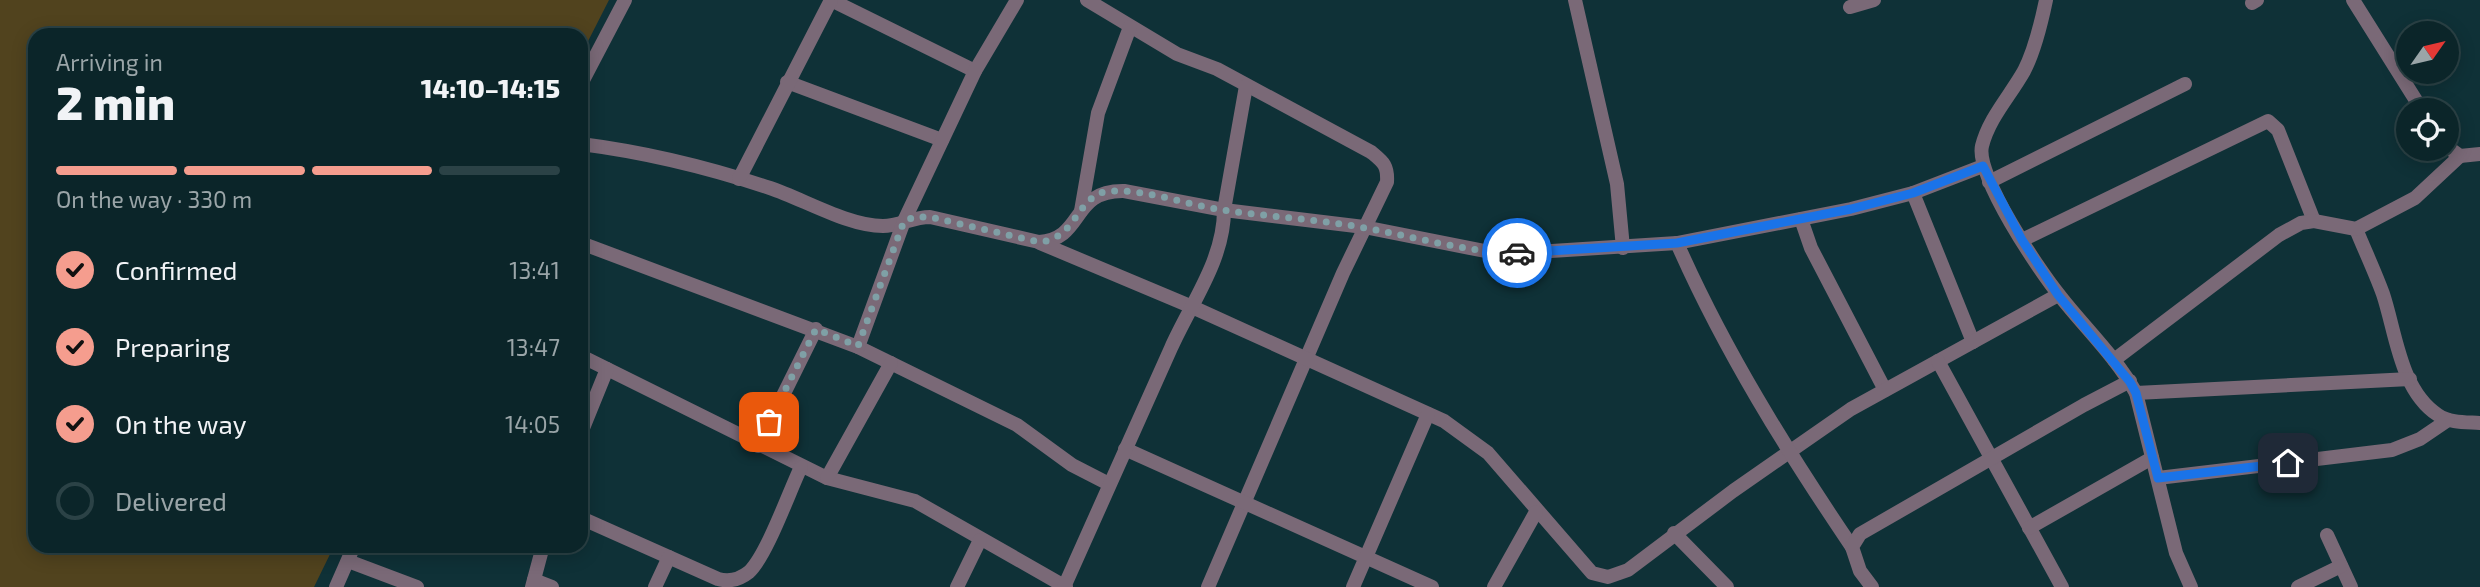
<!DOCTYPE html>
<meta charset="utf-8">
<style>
:root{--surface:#0b2529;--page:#142d31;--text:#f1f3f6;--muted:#9aa5a8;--line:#2b4246;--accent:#f59d8e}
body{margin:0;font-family:"Exo 2",sans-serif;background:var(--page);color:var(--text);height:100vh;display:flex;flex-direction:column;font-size:26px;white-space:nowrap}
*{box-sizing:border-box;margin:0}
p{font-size:23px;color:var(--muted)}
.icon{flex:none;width:38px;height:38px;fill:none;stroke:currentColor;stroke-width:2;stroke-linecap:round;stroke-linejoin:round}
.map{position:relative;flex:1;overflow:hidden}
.details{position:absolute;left:28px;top:28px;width:560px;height:525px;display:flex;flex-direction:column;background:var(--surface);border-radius:21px;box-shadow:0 4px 18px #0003,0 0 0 2px var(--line)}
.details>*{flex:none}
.needle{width:46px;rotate:56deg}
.buttons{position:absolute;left:2396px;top:21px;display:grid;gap:14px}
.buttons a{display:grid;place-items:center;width:63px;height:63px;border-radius:50%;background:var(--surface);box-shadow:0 4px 18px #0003,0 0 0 2px var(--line);font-size:35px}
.pin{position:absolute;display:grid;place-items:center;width:60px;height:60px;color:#fff;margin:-30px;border-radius:14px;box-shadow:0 4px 10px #0006}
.courier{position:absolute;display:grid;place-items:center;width:70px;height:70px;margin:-35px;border:5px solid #1a73e8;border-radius:50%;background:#fff;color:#222;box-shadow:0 2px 9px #0007}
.head em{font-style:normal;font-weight:800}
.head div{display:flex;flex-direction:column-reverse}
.head{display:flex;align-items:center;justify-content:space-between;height:119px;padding:0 28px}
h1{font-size:46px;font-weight:800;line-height:52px}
.bar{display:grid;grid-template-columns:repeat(4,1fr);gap:10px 7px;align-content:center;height:84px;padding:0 28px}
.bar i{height:9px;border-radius:5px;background:var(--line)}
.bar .on{background:var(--accent)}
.bar p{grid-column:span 4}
ol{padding:0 28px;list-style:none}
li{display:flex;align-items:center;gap:21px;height:77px}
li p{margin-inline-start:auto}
li .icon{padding:7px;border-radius:50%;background:var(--accent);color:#111;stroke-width:4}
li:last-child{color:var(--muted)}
li i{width:38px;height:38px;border:4px solid var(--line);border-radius:50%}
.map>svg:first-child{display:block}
.green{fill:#51431e}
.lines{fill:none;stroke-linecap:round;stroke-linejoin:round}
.street{stroke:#7a6977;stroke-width:14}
.done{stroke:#7fa0a6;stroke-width:7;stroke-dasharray:0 12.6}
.route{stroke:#1a73e8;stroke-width:9}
</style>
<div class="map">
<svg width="2480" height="587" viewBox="0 0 2480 587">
<rect width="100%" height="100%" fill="#0f3137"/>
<polygon class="green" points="0,0 609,0 581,55 581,35 35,35 35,546 334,546 314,587 0,587"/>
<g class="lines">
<g class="street">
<polyline points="831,0 975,71"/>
<path d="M1087 0 1177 54 1217 69 1371 152C1383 162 1388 165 1387 182L1343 273 1208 587"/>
<polyline points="1575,0 1617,184 1623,248"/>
<path d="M2046 0C2041 24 2035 50 2024 71 2010 96 1989 118 1982 146 1975 175 2040 272 2060 296 2085 328 2116 357 2136 393L2176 553 2191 587"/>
<polyline points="2353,0 2422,110"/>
<polyline points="2252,3 2257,0"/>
<polyline points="1850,7 1874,0"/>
<polyline points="787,82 942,140"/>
<polyline points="581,84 625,0"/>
<path d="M581 144C644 152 710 168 770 188 803 199 848 226 883 226 899 226 913 217 930 217L1039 242C1085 239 1070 190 1124 191L1224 210 1364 227 1485 251 1519 253 1677 243 1851 209 1913 193 1983 166"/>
<polyline points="2446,146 2460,156 2480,154"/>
<polyline points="739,179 831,0"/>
<polyline points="1989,182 2185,84"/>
<polyline points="1913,193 1973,342"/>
<polyline points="1081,211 1098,113 1130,27"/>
<polyline points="1801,219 1811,248 1885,390"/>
<path d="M2356 229C2365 251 2375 272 2383 294 2396 333 2400 390 2438 415 2450 423 2466 422 2480 423"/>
<polyline points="2022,240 2268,121 2278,130 2314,221"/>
<polyline points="581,243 858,347 1017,425 1072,465 1109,484"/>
<polyline points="1040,243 1190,306 1444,421 1488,453 1592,573 1608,577 1628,570 1733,491 1851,409 2058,295"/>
<path d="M1677 243C1724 350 1787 451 1852 547"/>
<polyline points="858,347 904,221 975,71 1017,0"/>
<polyline points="581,356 827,478 915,501 1066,587"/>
<polyline points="2114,360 2279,235 2301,223 2314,221 2356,229 2415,198 2460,156"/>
<polyline points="1938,361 2062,587"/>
<polyline points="2136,393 2410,379"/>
<polyline points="581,433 607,369"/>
<polyline points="758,446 816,329"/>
<polyline points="1125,449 1432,587"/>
<polyline points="827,478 891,363"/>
<polyline points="2158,478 2392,450 2420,439 2448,420"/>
<path d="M581 518 718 579C729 582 739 580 749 572 767 555 789 492 801 467"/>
<polyline points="2029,528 2152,458"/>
<polyline points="1674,533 1727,587"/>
<polyline points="2327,535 2351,587"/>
<polyline points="348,561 417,587"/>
<polyline points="534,580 552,587"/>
<polyline points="336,587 354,546"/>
<polyline points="532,587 543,546"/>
<polyline points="655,587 669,557"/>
<polyline points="957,587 980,540"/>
<path d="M1064 587C1100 507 1135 427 1171 348 1191 303 1224 260 1224 210L1246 86"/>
<polyline points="1353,587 1428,414"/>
<polyline points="1494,587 1536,512"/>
<polyline points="1872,587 1860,571 1852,547 1860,534 2084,405 2130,381"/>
<polyline points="2298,587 2341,566"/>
</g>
</g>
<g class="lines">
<path class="done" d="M769 422 816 329 858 346 904 221 915 217H930L1039 242C1079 239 1076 191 1113 191 1150 190 1187 205 1223 210 1270 217 1318 219 1365 228 1416 237 1465 252 1517 253"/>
<polyline class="route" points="1517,253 1677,243 1851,209 1913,193 1983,166 2022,240 2058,295 2130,382 2136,393 2158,478 2288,463"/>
</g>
</svg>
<div class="buttons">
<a><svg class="needle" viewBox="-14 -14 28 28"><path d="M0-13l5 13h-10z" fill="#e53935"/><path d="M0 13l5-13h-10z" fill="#9aa5a8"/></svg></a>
<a><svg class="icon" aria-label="locate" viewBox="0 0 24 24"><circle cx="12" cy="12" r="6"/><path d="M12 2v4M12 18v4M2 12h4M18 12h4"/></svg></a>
</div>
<div class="pin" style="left:769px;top:422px;background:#ea580c"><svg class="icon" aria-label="bag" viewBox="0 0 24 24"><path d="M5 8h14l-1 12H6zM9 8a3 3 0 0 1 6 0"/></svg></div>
<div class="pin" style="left:2288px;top:463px;background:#1f2937"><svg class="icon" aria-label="home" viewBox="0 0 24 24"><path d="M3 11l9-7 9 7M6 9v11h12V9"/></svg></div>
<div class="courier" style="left:1517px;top:253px"><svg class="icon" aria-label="car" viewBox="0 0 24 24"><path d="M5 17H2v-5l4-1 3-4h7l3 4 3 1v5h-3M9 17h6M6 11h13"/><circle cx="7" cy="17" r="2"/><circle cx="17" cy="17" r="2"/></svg></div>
<section class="details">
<div class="head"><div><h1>2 min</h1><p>Arriving in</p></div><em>14:10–14:15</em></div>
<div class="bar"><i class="on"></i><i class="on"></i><i class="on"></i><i></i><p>On the way · 330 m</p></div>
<ol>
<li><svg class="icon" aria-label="check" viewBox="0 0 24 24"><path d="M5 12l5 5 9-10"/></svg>Confirmed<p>13:41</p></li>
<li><svg class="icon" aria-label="check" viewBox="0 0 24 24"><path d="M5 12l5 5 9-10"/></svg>Preparing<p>13:47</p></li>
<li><svg class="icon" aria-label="check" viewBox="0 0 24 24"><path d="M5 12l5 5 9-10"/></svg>On the way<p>14:05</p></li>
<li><i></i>Delivered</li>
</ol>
</section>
</div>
